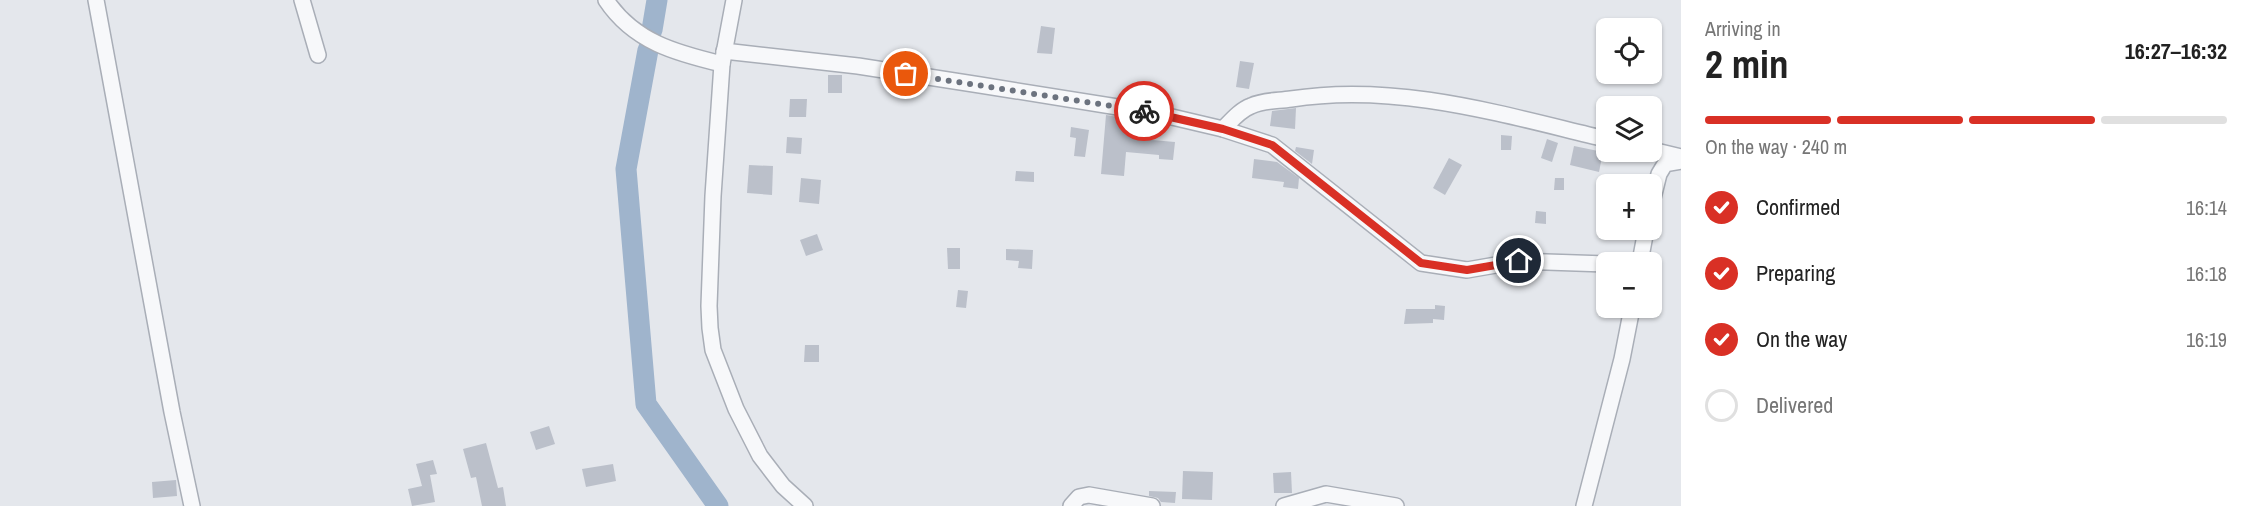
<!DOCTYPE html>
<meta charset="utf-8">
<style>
:root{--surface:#fff;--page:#f6f6f6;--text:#222;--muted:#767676;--line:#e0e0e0;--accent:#d93025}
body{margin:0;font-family:"Archivo Narrow",sans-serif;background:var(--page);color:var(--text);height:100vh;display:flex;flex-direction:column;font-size:22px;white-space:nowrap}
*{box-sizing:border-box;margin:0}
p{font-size:20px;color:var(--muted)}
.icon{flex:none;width:33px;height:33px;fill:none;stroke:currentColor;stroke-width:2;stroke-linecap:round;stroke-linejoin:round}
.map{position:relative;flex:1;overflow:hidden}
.sheet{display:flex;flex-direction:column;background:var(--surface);width:570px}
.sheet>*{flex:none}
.buttons{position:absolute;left:1596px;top:18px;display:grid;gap:12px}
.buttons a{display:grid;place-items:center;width:66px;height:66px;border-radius:9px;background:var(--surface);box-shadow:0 2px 4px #0004;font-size:30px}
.pin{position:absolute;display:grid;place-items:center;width:51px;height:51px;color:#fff;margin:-26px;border:3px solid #fff;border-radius:50%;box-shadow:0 2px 6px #0007}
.courier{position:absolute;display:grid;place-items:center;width:60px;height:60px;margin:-30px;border:4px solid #d93025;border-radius:50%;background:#fff;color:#222;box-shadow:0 2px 8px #0007}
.headline em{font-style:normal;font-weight:800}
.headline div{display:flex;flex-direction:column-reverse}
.headline{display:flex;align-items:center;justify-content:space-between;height:102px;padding:0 24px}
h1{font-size:39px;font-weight:800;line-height:45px}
.bar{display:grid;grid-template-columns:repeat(4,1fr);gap:9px 6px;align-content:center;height:72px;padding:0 24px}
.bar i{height:8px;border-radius:4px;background:var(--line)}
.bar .selected{background:var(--accent)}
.bar p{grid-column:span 4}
ol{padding:0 24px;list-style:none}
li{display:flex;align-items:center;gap:18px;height:66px}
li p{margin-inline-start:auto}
li .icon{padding:6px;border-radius:50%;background:var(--accent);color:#fff;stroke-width:4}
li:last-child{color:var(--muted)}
li i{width:33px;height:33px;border:3px solid var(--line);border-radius:50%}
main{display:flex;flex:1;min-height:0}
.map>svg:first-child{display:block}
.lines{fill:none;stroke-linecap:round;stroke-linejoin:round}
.river{stroke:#9fb4cc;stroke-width:21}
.building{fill:#bbc0ca}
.minor-casing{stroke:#a9aeb7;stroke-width:18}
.minor{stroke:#f7f8fa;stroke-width:15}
.done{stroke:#6c737f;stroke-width:6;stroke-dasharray:0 10.8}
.route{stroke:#d93025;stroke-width:8}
</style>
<main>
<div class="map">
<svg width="1681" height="506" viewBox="0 0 1681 506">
<rect width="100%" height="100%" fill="#e4e7ec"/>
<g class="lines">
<g class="river">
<polyline points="652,30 657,0"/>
<polyline points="648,50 626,169 646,404 718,506"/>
</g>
</g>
<g class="building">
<polygon points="1041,26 1055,28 1052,54 1037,53"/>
<polygon points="1240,61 1254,63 1249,89 1236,87"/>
<rect x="828" y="75" width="14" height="18"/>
<polygon points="790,99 807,99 806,117 789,117"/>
<polygon points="1296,108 1295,129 1270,126 1272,111"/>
<polygon points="1106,115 1154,123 1152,140 1175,142 1173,160 1159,159 1159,155 1126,152 1124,176 1101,174"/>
<polygon points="1071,127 1089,130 1085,157 1074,156 1076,138 1070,137"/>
<polygon points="1501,135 1512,136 1511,150 1501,150"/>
<polygon points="787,137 802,138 801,154 786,153"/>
<polygon points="1547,139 1558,143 1552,162 1541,158"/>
<polygon points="1574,146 1603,152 1599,172 1570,165"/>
<polygon points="1296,147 1314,150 1312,164 1295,151"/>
<polygon points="1449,158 1462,165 1445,195 1433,188"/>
<polygon points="1254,159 1277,162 1299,178 1298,189 1283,187 1284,182 1252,178"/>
<polygon points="749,165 773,166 772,195 747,193"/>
<polygon points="1016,171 1034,172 1034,182 1015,181"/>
<polygon points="801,178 821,180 819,204 799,202"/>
<polygon points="1555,178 1564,178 1564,190 1554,190"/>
<polygon points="1536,211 1546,212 1546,224 1535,223"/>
<polygon points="817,234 823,250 806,256 800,240"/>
<polygon points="947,248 960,248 960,269 948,269"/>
<polygon points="1006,249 1033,250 1032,269 1018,268 1019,261 1006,260"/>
<polygon points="958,290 968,291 966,308 956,307"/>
<polygon points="1435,305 1445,306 1444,320 1433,319 1433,323 1404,324 1406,309 1435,309"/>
<polygon points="805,345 819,345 819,362 804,362"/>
<polygon points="549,426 555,444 536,450 530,432"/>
<polygon points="486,443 498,488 503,487 506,506 482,506 476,477 471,478 463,449"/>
<polygon points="433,460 437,474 430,475 435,502 412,506 408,489 422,486 416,464"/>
<polygon points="613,464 616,481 586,487 582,469"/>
<polygon points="1183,471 1213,472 1212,500 1182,499"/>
<polygon points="1291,472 1292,493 1274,493 1273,473"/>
<polygon points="176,480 177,496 153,498 152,482"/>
<polygon points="1149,491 1176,492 1175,503 1161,502 1158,498 1149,496"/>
</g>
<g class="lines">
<defs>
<g id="minor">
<polyline points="96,0 172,412 192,506"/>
<polyline points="302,0 318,55"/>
<path d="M606 0C634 42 676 53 722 64"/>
<polyline points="734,0 722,64 713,196 709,306 710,328 713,350 736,409 760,456 783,486 805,506"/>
<polyline points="724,51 858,66 980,85 1155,113 1223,129 1272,145 1421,263 1467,270 1519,261 1606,264"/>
<path d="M1223 129C1231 121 1240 110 1251 106 1263 100 1278 101 1291 99 1397 82 1504 115 1606 139"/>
<polyline points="1652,150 1681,157"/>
<polyline points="1652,202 1659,174 1665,164 1681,161"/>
<polyline points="1640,262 1646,230"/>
<polyline points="1071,506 1079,497 1089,495 1152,506"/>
<polyline points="1284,506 1326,494 1396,506"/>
<polyline points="1584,506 1622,359 1632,308"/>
</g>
</defs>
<use href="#minor" class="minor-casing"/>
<use href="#minor" class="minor"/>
</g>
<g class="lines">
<polyline class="done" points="906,74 1144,111"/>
<polyline class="route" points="1144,111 1223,129 1272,145 1421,263 1467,270 1519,261"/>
</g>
</svg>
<div class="buttons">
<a><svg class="icon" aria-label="locate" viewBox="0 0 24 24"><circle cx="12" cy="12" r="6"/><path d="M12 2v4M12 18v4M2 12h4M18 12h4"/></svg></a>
<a><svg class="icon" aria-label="layers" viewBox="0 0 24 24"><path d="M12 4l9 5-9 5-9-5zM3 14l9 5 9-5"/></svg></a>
<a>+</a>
<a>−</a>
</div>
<div class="pin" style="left:906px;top:74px;background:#ea580c"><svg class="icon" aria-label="bag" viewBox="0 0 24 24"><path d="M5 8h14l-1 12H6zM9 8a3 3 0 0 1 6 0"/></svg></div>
<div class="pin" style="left:1519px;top:261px;background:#1f2937"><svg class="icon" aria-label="home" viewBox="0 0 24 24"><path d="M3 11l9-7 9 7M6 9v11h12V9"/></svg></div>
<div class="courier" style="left:1144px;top:111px"><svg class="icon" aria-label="bike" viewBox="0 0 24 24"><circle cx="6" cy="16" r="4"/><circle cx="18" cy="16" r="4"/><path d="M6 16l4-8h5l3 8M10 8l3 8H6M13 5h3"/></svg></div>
</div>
<section class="sheet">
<div class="headline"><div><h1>2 min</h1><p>Arriving in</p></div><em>16:27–16:32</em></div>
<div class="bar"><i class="selected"></i><i class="selected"></i><i class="selected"></i><i></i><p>On the way · 240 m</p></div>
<ol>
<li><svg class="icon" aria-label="check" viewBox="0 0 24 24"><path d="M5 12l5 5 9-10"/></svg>Confirmed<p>16:14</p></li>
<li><svg class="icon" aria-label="check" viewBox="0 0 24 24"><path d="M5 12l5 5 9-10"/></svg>Preparing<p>16:18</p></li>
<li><svg class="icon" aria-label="check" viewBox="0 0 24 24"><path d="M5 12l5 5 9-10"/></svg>On the way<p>16:19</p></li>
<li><i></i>Delivered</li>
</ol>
</section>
</main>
